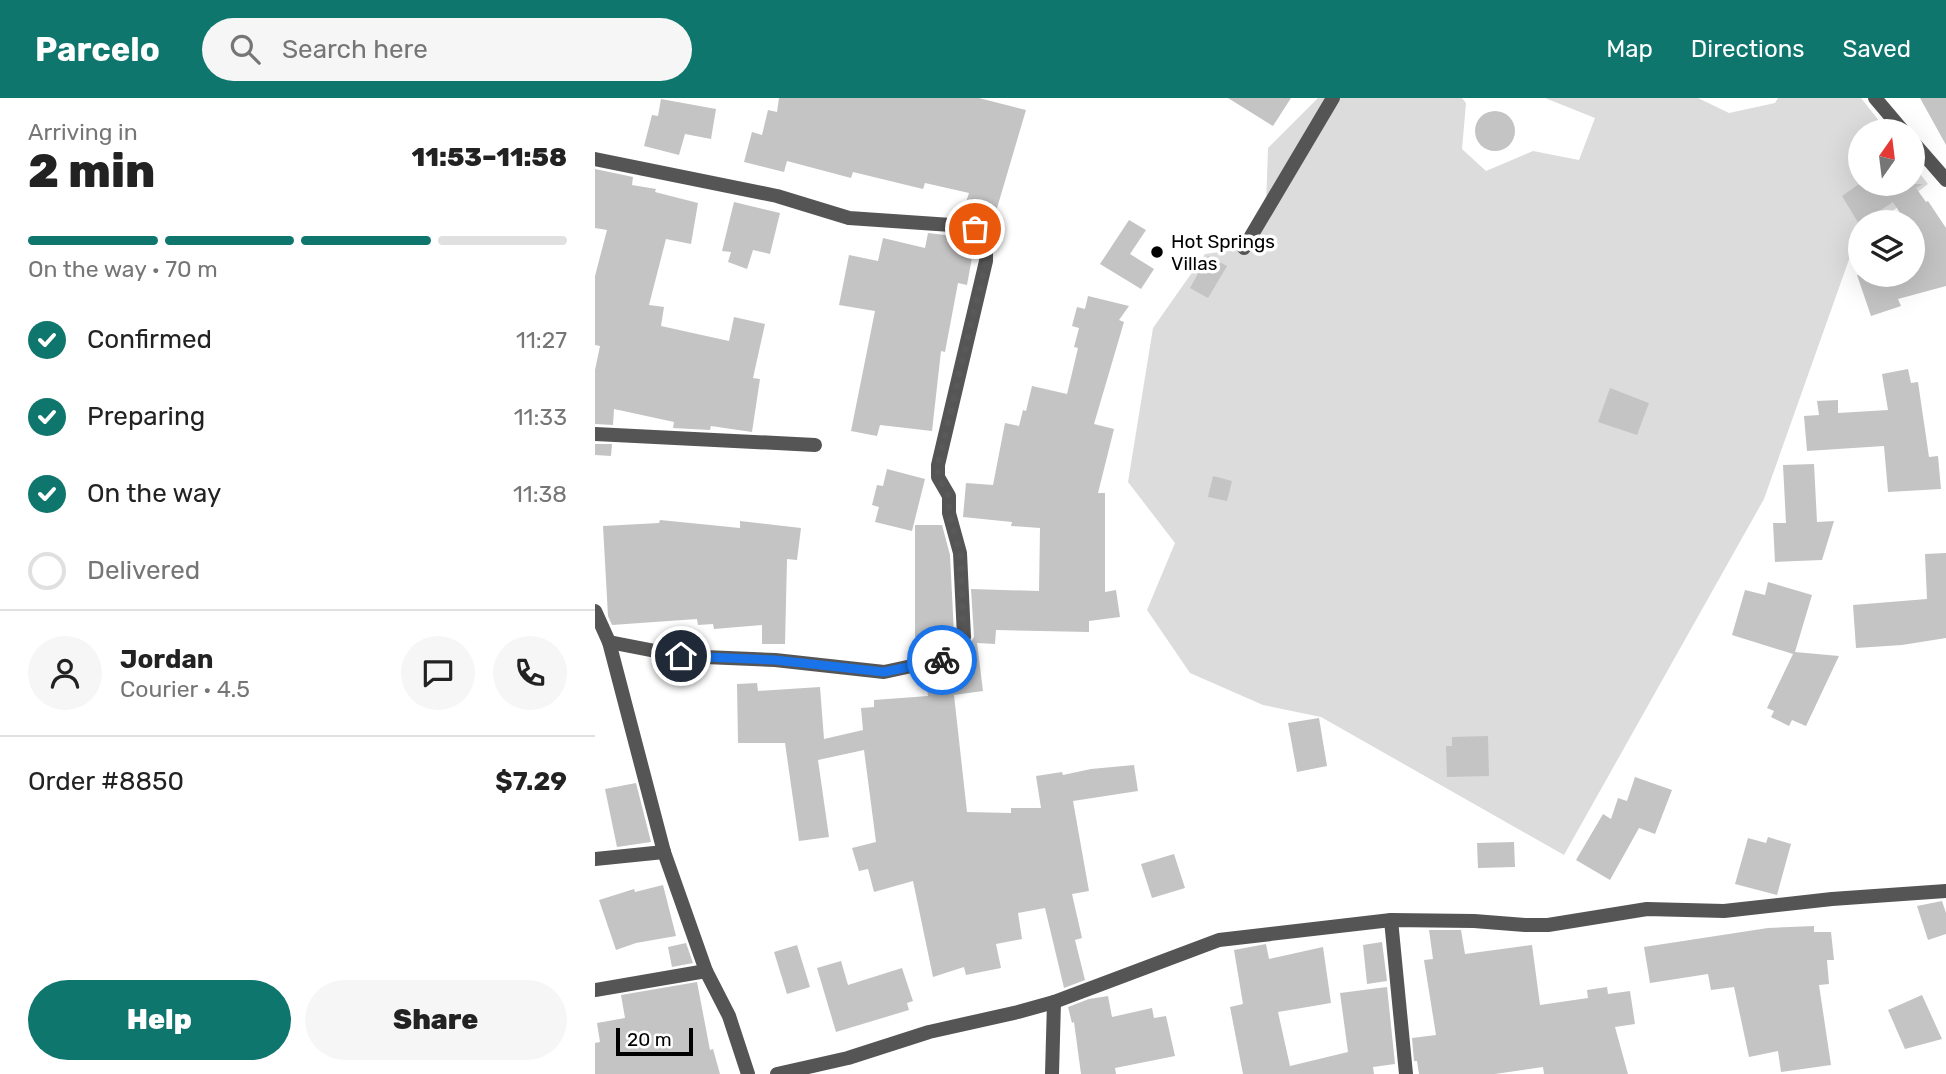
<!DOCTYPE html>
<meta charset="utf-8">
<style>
:root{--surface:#fff;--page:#f6f6f6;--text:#222;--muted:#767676;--line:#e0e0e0;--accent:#0f766e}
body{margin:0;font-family:Rubik,sans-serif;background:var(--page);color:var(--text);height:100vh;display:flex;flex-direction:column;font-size:26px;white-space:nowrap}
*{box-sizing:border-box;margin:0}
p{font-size:23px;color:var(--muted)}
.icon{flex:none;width:38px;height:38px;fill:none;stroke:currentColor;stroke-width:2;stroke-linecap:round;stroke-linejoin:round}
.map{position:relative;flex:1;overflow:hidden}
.drawer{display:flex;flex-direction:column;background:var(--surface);width:595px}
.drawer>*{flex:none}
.needle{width:46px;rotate:14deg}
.controls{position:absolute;left:1253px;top:21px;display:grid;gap:14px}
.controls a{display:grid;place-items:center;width:77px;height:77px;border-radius:50%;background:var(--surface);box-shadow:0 7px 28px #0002;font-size:35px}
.scale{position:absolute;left:21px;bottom:18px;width:77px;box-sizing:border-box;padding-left:7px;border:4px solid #000;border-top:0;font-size:19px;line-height:24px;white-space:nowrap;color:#000;-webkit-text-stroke:5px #fff;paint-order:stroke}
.pin{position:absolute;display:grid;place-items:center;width:60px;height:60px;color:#fff;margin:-30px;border:4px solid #fff;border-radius:50%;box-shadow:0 2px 7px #0007}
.courier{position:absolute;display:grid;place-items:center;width:70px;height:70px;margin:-35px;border:5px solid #1a73e8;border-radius:50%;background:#fff;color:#222;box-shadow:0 2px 9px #0007}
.headline em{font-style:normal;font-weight:800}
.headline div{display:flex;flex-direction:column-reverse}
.headline{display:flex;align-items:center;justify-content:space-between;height:119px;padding:0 28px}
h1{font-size:46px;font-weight:800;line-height:52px}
.bar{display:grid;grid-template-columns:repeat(4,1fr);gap:10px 7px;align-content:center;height:84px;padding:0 28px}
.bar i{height:9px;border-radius:5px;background:var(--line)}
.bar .on{background:var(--accent)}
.bar p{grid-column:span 4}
.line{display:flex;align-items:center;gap:18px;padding:0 28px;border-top:2px solid var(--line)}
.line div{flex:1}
.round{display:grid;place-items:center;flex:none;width:74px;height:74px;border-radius:37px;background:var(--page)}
ol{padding:0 28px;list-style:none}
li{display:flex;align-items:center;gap:21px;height:77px}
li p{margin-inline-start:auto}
li .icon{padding:7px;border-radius:50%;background:var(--accent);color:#fff;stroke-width:4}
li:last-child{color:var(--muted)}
li i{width:38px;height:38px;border:4px solid var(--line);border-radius:50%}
.button{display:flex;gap:14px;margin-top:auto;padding:14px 28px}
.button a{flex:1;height:80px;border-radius:42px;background:var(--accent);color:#fff;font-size:28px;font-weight:800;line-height:80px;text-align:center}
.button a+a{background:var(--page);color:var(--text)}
header{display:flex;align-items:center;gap:42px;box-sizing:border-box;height:98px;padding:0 35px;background:var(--accent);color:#fff}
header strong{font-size:33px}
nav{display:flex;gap:38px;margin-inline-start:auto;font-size:24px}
.search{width:490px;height:63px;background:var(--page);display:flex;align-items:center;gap:18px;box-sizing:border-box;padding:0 24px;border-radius:38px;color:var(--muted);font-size:26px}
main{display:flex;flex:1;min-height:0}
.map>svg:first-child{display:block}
.green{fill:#dcdcdc}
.building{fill:#c4c4c4}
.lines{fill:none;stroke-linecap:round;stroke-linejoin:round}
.minor{stroke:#555;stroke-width:14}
.done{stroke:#595959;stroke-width:7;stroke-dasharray:0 12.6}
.route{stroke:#1a73e8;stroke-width:9}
.poi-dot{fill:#000;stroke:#fff;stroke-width:2.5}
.labels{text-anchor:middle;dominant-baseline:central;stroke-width:7;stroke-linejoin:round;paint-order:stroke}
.poi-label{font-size:19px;fill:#000;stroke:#fff;text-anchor:start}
</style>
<header>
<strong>Parcelo</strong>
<div class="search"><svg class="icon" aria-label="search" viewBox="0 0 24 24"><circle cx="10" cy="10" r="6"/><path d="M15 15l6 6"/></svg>Search here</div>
<nav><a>Map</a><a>Directions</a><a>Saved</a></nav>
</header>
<main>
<section class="drawer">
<div class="headline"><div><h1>2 min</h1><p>Arriving in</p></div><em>11:53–11:58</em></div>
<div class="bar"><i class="on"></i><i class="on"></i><i class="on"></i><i></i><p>On the way · 70 m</p></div>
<ol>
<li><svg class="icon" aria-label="check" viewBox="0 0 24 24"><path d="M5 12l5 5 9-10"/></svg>Confirmed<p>11:27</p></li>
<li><svg class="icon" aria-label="check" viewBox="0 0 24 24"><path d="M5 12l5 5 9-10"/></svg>Preparing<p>11:33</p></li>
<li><svg class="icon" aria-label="check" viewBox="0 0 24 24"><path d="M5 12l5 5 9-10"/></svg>On the way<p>11:38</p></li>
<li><i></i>Delivered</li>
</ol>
<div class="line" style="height:126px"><a class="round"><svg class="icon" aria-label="person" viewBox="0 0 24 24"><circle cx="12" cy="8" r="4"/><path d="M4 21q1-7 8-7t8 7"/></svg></a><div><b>Jordan</b><p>Courier · 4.5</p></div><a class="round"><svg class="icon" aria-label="chat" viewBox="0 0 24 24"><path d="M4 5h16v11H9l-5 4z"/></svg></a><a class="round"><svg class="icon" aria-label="phone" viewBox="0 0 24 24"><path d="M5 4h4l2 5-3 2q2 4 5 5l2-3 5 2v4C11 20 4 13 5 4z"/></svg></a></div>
<div class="line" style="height:91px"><div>Order #8850</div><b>$7.29</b></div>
<div class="button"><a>Help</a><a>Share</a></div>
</section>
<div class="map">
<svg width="1351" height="976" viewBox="0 0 1351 976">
<rect width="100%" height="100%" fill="#fff"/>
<polygon class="green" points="723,0 867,0 871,5 867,51 891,73 938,53 984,62 1000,20 950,0 1103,0 1134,15 1180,5 1183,0 1266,0 1292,33 1265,33 1265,86 1318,86 1318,67 1333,86 1283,124 1265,124 1265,137 1262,139 1169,401 969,757 726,619 668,607 595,575 552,512 580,445 533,384 558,230 610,156 639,152 671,108 673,50"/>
<g class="building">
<polygon points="184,0 384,0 431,12 400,117 385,113 384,122 366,119 374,95 330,85 328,91 258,74 256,80 192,63 189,74 149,64 157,34 167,37 173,12 182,14"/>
<polygon points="633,0 696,0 678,28"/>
<polygon points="1325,0 1351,0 1351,47"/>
<polygon points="66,1 121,11 116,41 90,36 84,57 49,48 57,17 63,18"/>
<circle cx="900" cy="33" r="20"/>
<polygon points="0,71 38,79 37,87 61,91 60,94 103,105 96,146 71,141 54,207 69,209 66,228 134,243 139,219 170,226 158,280 165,281 157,334 116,328 115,332 78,330 79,324 19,311 18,327 0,326 0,272 5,248 0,247 0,178 12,132 0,130"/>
<polygon points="1264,86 1328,86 1321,90 1331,104 1333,103 1351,130 1351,188 1303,201 1306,208 1276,218 1262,177 1318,177 1318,124 1311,124 1298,104 1264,126 1247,98"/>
<polygon points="139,104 185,115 175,156 158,152 152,171 133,164 136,154 127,153"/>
<polygon points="534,122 551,132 535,156 559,171 546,191 505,166"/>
<polygon points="333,135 376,140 380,143 372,187 363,185 350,254 346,253 337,333 285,327 282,338 256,333 280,213 244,207 254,157 283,163 288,140 330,150"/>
<polygon points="613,158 632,168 613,200 595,190"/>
<polygon points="493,198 534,208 524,222 529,224 499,326 519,331 503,395 510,395 510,494 521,492 525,519 494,523 494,534 401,532 400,546 382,545 388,593 359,597 372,714 416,715 416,710 446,710 441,678 467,674 468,677 496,671 539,667 543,693 478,703 494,793 477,796 487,840 480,842 490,882 469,890 450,810 423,815 427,841 401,846 406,870 371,877 369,869 338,879 318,783 279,794 273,771 264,773 257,750 281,744 269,652 223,662 234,739 204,743 190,645 143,645 142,586 162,585 163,593 225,589 229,641 268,632 266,610 279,609 279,602 333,598 330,575 352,570 368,557 379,539 376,491 444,493 445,430 416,428 417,424 368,419 371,385 398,387 410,325 424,328 428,312 431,313 437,288 472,296 483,250 479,249 484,230 477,228 482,209 490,211"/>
<polygon points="1313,271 1316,285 1323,284 1334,359 1343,358 1346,391 1293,394 1289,348 1212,353 1209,318 1224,317 1222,303 1243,302 1243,315 1293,312 1287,276"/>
<polygon points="1015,290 1054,305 1042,337 1003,324"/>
<polygon points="0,346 17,346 16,358 0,357"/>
<polygon points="1219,366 1222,424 1239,423 1227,462 1180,464 1178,425 1191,425 1188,367"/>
<polygon points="292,371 330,381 317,433 280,424 284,409 277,407 282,387 288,388"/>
<polygon points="618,378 637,383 632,403 613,399"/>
<polygon points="65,422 145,430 145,423 206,430 202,462 192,461 190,546 167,546 167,527 119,531 118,526 103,527 102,521 17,527 13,518 8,428 64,425"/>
<polygon points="320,427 347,427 355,457 359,536 345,552 327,556 325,539 320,539"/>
<polygon points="1351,455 1351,540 1307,547 1261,550 1258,507 1332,501 1330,456"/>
<polygon points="1173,484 1217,497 1200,554 1244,558 1211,628 1197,622 1194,628 1176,619 1179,613 1172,610 1198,556 1137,537 1150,492 1170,497"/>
<polygon points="724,620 732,668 702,674 693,625"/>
<polygon points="893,638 894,678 852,679 851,648 857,648 857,639"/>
<polygon points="1040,679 1077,692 1060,736 1044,730 1015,782 981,762 1008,716 1016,721 1023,700 1032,703"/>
<polygon points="41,685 56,744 22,749 10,691"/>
<polygon points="1173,739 1196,746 1182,797 1140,786 1153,740 1171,745"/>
<polygon points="919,744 920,769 883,770 882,745"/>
<polygon points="579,756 590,790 557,800 546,766"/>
<polygon points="68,787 81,838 41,845 21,852 4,802 39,791 40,794"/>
<polygon points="1347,803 1351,815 1351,836 1333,842 1322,808"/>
<polygon points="1219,828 1219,834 1236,834 1239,862 1232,862 1234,886 1224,887 1236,967 1186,974 1183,953 1154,959 1139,889 1116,892 1113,876 1055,885 1049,849 1173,830"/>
<polygon points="834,832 866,832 870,856 937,847 945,907 993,900 992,892 1012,889 1013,896 1035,893 1040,926 1020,929 1033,976 949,976 948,969 900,976 824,976 822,963 819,963 817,940 841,937 829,862 838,861"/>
<polygon points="787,844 792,883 772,886 768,847"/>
<polygon points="91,845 98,865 77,869 73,849"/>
<polygon points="671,846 674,861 728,849 736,905 683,914 695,968 753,954 745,895 792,889 800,966 778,969 779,976 648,976 635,909 648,906 639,852"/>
<polygon points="202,847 215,889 192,896 179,854"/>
<polygon points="246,863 253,887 307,870 318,903 312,905 314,912 241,934 222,870"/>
<polygon points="102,884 115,952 118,951 125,976 0,976 0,945 5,944 2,925 30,920 26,897"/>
<polygon points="1327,897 1347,941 1310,951 1293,912"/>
<polygon points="513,898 517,919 557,910 559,920 571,918 580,958 520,970 521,976 486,976 479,924 477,925 473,909 494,901"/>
</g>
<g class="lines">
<g class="minor">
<polyline points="1280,0 1308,33"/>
<polyline points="1318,44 1351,82"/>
<polyline points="0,61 182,98 254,120 356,127 380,131 391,139 391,163 343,367 343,379 354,398 354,415 365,455 369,539 360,552 349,561 289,574 180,562 86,558 14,544"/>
<polyline points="649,150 738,0"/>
<polyline points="0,336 220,347"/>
<polyline points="0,513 14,544 69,754 111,873 134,918 153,976"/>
<polyline points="0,761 69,754"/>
<polyline points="796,822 811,976"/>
<polyline points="0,892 111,873"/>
<polyline points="182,976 253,960 334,934 423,914 459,904 624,842 796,822 879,823 930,827 953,827 1052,811 1129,813 1237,801 1351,793"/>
<polyline points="457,976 459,904"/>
</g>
</g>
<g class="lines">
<polyline class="done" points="347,562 360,552 369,539 365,455 354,415 354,398 343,379 343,367 391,163 391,139 380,131"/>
<polyline class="route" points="86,558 180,562 289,574 347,562"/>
</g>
<circle class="poi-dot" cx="562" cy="154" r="7"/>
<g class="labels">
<g class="poi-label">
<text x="576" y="143">Hot Springs<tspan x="576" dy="22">Villas</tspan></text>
</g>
</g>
</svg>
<div class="controls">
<a><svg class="needle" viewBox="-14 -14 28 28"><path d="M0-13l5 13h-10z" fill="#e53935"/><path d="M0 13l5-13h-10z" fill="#767676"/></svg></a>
<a><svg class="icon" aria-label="layers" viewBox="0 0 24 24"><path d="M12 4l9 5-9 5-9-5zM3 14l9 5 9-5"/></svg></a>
</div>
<div class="scale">20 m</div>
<div class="pin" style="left:380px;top:131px;background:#ea580c"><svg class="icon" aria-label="bag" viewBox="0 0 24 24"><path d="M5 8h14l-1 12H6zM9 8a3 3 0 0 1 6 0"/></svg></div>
<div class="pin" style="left:86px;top:558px;background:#1f2937"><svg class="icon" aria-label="home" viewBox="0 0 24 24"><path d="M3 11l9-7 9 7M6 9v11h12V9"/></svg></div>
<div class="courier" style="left:347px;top:562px"><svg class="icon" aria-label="bike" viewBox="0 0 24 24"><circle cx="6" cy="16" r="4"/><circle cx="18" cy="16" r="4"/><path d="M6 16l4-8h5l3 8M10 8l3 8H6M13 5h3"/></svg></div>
</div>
</main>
